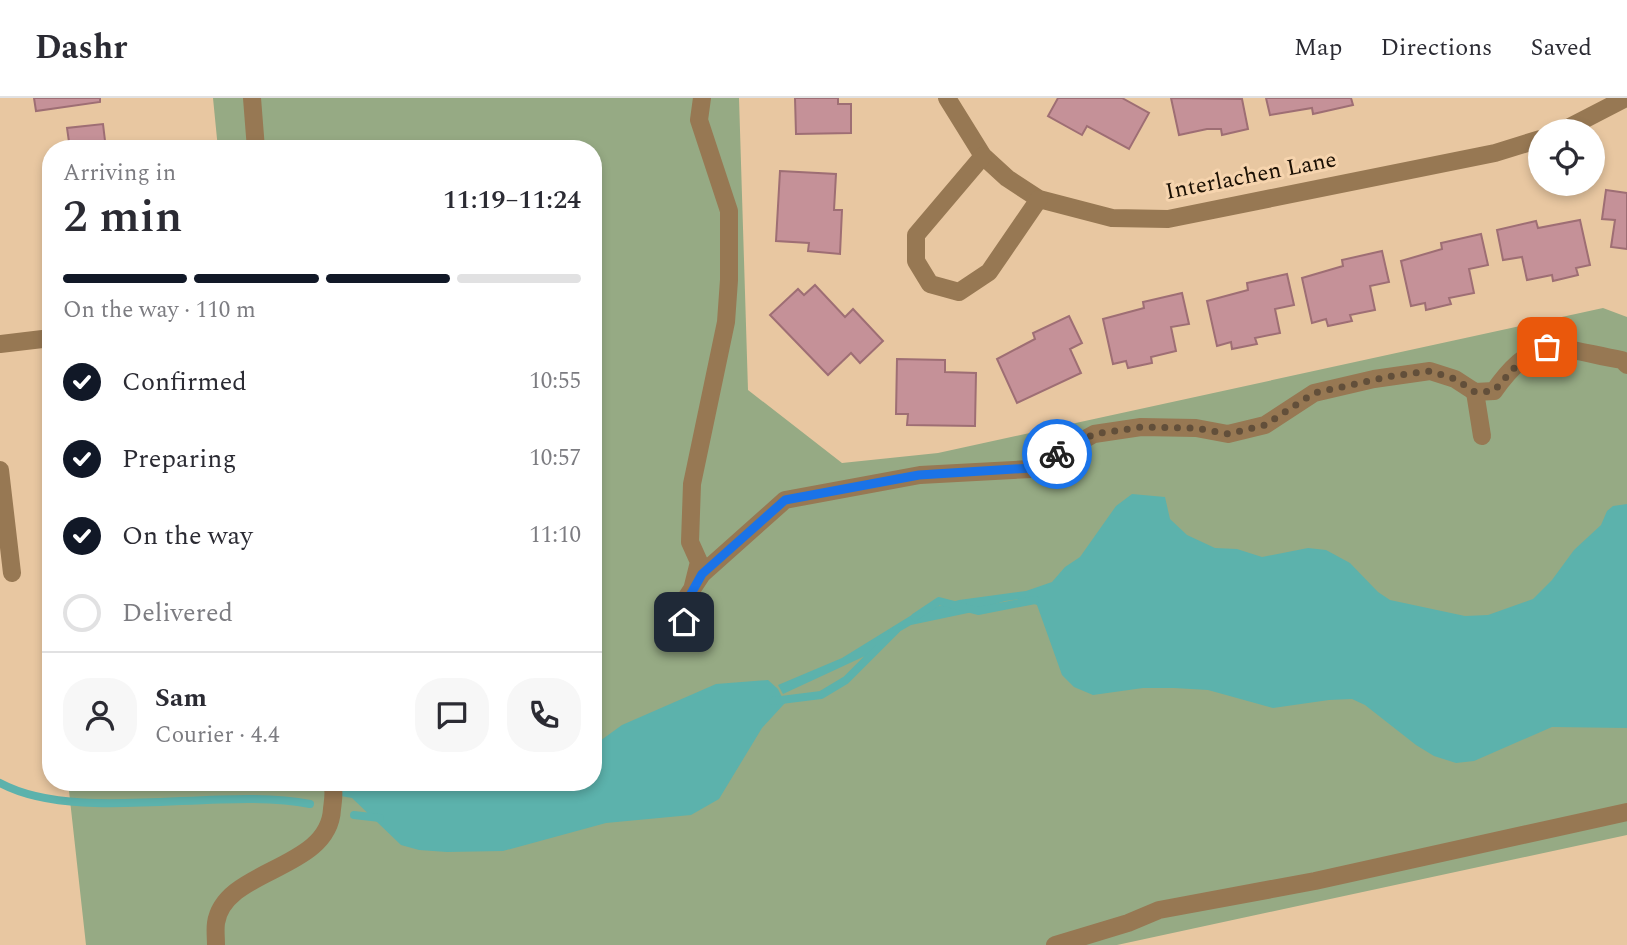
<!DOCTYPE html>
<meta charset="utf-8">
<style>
:root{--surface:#fff;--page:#f7f7f7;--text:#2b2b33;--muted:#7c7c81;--line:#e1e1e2;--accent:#111827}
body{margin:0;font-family:Spectral,serif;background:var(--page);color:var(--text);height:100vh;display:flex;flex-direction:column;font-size:26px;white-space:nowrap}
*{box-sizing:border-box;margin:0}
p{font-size:23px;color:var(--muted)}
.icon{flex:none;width:38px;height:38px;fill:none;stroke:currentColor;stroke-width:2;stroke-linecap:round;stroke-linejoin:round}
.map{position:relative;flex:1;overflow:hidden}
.panel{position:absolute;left:42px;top:42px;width:560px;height:651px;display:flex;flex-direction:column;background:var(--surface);border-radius:28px;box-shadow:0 4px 10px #0003}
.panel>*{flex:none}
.tools{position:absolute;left:1528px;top:21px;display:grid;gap:14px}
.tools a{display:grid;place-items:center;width:77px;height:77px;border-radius:50%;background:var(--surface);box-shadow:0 4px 10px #0003;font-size:35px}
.pin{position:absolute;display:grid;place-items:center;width:60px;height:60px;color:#fff;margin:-30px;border-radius:14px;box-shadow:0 4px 10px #0006}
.courier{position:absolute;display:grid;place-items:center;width:70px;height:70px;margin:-35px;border:5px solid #1a73e8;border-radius:50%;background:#fff;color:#222;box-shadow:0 2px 9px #0007}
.headline em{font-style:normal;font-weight:600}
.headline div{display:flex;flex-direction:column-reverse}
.headline{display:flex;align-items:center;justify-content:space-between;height:119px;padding:0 21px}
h1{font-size:46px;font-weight:600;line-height:52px}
.bar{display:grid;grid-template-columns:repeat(4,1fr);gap:10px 7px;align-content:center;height:84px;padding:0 21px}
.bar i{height:9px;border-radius:5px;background:var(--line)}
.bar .active{background:var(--accent)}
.bar p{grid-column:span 4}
.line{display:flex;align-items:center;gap:18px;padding:0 21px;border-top:2px solid var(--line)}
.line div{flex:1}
.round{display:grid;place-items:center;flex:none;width:74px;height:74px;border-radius:28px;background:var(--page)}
ol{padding:0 21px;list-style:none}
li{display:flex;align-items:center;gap:21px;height:77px}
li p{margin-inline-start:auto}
li .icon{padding:7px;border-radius:50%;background:var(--accent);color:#fff;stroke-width:4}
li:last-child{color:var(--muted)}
li i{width:38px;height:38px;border:4px solid var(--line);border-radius:50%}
header{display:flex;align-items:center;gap:42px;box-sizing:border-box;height:98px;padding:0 35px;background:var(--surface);border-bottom:2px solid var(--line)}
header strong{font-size:33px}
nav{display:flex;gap:38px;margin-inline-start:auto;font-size:24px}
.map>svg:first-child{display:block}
.green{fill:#96aa84}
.water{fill:#5cb2ac}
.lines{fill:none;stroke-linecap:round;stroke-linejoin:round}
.stream{stroke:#5cb2ac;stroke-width:8}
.building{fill:#c59198;stroke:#9e6e74;stroke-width:2}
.minor{stroke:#977853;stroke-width:18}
.done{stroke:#624f3a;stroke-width:7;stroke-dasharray:0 12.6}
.route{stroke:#1a73e8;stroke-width:9}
.labels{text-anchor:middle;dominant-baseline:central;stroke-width:6;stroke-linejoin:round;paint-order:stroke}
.street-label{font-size:23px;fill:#1a0f03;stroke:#f6d4ae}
</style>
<header>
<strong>Dashr</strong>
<nav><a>Map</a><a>Directions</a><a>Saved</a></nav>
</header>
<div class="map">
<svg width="1627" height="847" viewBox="0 0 1627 847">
<rect width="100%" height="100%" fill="#e8c7a1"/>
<polygon class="green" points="213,0 739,0 748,292 842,365 938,355 1603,210 1627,219 1627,737 1117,847 86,847 68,684 593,684 593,51 218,51"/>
<g class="water">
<polygon points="1132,396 1165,399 1170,421 1187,437 1215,450 1237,451 1262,459 1308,450 1326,452 1350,465 1378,494 1390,502 1465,518 1488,517 1533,501 1552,482 1574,452 1601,427 1607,413 1613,408 1627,406 1627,630 1552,629 1474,663 1456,665 1434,658 1416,647 1365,607 1352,601 1329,602 1273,610 1208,592 1174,590 1143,590 1093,597 1074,589 1062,577 1037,507 1019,501 1005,503 968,515 911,527 878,546 865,558 783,596 778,587 842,560 915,515 959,502 1026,493 1052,484 1065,469 1080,459 1116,408"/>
<polygon points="768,582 778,591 785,605 762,630 719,701 691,717 606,725 503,753 447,754 419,752 401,747 352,700 341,698 343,684 593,684 593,648 622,627 716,586"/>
</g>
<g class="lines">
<g class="stream">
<polyline points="915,519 939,503 978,513 1035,502"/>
<polyline points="773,603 821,597 846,582 896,532"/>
<path d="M0 685C78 727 221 688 310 706"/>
<polyline points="354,717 380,720"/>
</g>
</g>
<g class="building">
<polygon points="34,0 100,0 100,4 36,13"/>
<polygon points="795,0 838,0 838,6 851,6 851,35 796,36"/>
<polygon points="1058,0 1122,0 1149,15 1129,51 1087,28 1082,37 1048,18"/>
<polygon points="1171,0 1242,1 1248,31 1222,37 1221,31 1207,31 1179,37"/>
<polygon points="1266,0 1351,0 1353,7 1313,16 1312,10 1270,17"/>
<polygon points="103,26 106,51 70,51 67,30"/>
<polygon points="780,73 836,76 834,112 842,112 840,156 808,153 809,145 776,143"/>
<polygon points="1606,92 1627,95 1627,151 1611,149 1615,122 1602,121"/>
<polygon points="1580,122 1590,167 1576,170 1578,177 1553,183 1552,177 1527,182 1522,159 1503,162 1497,132 1536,123 1538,130"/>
<polygon points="1481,136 1488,167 1469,171 1474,195 1449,200 1451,206 1426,212 1425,205 1411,208 1401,163 1442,151 1441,145"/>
<polygon points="1382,153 1389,184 1370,188 1375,212 1350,217 1352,223 1328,228 1326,221 1312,225 1302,180 1343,168 1342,162"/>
<polygon points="1287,176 1294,207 1275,211 1280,235 1255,240 1257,246 1232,251 1231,244 1217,248 1207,203 1248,192 1247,185"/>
<polygon points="815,187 845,219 853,211 883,243 860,265 851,255 828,277 770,217 798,191 804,197"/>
<polygon points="1182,195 1189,226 1171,229 1176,253 1151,259 1152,265 1128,270 1126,263 1113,266 1103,221 1144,210 1143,204"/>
<polygon points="1069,218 1082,245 1070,251 1081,275 1017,305 997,261 1035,241 1033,235"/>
<polygon points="897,261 945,262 945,274 976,275 975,328 907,327 908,316 896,316"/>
</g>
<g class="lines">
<g class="minor">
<polyline points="252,0 256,51"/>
<path d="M702 0 699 22 729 113V182L726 224 692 386 690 444 699 464 684 524 673 520 702 476 785 402 920 377 1031 371 1094 336 1141 329 1196 330 1228 336 1265 327 1314 295 1374 281 1430 273 1455 281 1475 294 1494 293C1537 232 1558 251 1622 262L1627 267"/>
<polyline points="947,0 983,58 1007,80 1039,101 1112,120 1168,121 1495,55 1540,41"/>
<polyline points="1562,33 1626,0"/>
<polyline points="983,58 916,137 916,163 930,186 959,194 989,174 1039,101"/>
<polyline points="0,246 51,240"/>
<polyline points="1475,294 1482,338"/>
<polyline points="0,372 12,475"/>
<path d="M216 847C216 840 215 832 216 825 224 770 329 773 332 711 333 702 335 693 332 684"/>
<polyline points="1055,847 1128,825 1159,812 1315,783 1627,714"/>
</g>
</g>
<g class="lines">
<polyline class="done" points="1057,356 1094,336 1142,329 1196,330 1228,336 1265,327 1314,295 1392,278 1430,273 1455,281 1475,294 1494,293 1522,261 1547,249"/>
<polyline class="route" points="684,524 688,501 702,476 785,402 919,377 1031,370 1057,356"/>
</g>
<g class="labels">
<g class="street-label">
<text transform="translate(1251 78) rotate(-11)">Interlachen Lane</text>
</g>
</g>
</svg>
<div class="tools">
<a><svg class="icon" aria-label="locate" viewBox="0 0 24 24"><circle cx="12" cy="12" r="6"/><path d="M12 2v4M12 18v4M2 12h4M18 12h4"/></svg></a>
</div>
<div class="pin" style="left:1547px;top:249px;background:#ea580c"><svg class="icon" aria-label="bag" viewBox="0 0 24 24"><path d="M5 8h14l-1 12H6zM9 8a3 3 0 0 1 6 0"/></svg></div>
<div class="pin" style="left:684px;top:524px;background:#1f2937"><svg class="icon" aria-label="home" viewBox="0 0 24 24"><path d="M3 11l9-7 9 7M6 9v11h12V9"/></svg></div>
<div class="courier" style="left:1057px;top:356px"><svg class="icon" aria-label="bike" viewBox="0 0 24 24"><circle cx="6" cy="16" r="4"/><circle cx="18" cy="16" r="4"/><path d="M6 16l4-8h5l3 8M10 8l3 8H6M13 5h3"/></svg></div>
<section class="panel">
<div class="headline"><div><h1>2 min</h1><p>Arriving in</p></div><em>11:19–11:24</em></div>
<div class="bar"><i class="active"></i><i class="active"></i><i class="active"></i><i></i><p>On the way · 110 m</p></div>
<ol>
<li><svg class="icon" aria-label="check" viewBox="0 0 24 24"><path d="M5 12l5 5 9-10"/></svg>Confirmed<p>10:55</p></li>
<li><svg class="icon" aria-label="check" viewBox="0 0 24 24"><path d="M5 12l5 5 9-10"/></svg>Preparing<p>10:57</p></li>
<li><svg class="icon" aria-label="check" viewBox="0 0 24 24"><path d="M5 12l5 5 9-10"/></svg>On the way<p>11:10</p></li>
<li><i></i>Delivered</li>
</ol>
<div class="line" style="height:126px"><a class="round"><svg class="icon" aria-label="person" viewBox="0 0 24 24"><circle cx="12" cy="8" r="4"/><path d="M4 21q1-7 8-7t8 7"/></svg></a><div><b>Sam</b><p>Courier · 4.4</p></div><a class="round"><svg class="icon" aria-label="chat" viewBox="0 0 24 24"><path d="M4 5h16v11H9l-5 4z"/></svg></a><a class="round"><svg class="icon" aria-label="phone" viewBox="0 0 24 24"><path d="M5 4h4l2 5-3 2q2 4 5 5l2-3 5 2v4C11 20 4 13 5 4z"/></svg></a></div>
</section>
</div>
